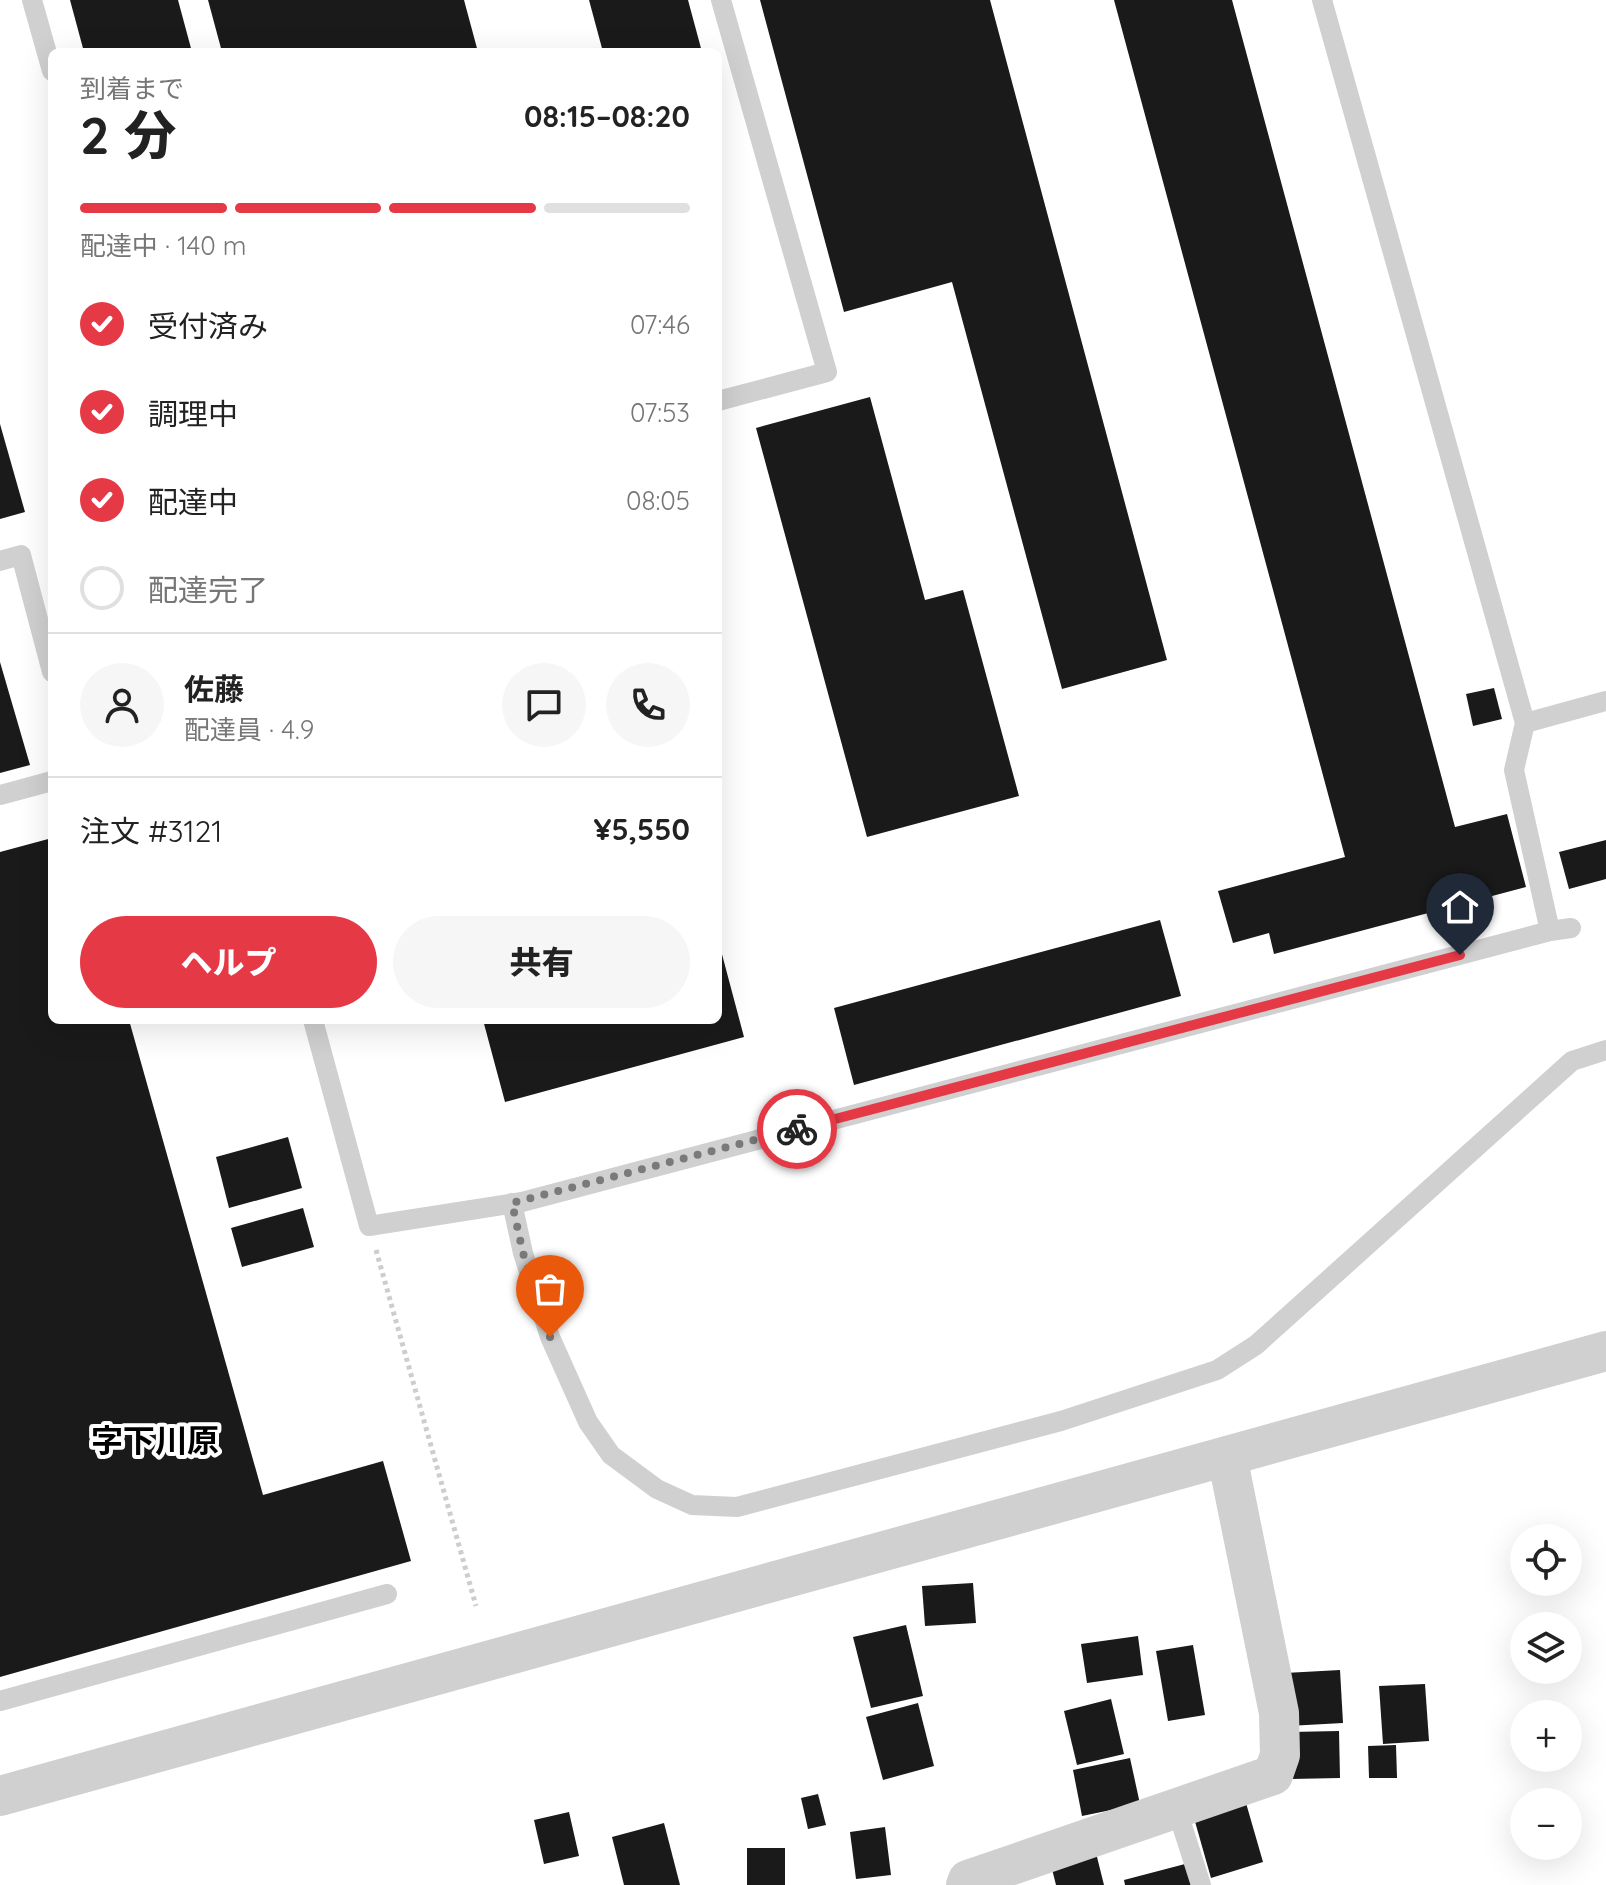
<!DOCTYPE html>
<html lang="ja">
<meta charset="utf-8">
<style>
:root{--surface:#fff;--page:#f6f6f6;--text:#222;--muted:#767676;--line:#e0e0e0;--accent:#e63946}
body{margin:0;font-family:Quicksand,"Noto Sans JP",sans-serif;background:var(--page);color:var(--text);height:100vh;display:flex;flex-direction:column;font-size:30px;white-space:nowrap}
*{box-sizing:border-box;margin:0}
p{font-size:26px;color:var(--muted)}
.icon{flex:none;width:44px;height:44px;fill:none;stroke:currentColor;stroke-width:2;stroke-linecap:round;stroke-linejoin:round}
.map{position:relative;flex:1;overflow:hidden}
.drawer{position:absolute;left:48px;top:48px;width:674px;height:976px;display:flex;flex-direction:column;background:var(--surface);border-radius:12px;box-shadow:0 8px 32px #0002}
.drawer>*{flex:none}
.fabs{position:absolute;left:1510px;top:1524px;display:grid;gap:16px}
.fabs a{display:grid;place-items:center;width:72px;height:72px;border-radius:50%;background:var(--surface);box-shadow:0 8px 32px #0002;font-size:40px}
.pin{position:absolute;display:grid;place-items:center;width:68px;height:68px;color:#fff;margin:-82px -34px;border-radius:50% 50% 50% 0;rotate:-45deg;box-shadow:0 0 8px #0007}
.pin .icon{rotate:45deg}
.courier{position:absolute;display:grid;place-items:center;width:80px;height:80px;margin:-40px;border:6px solid #e63946;border-radius:50%;background:#fff;color:#222;box-shadow:0 2px 10px #0007}
.headline em{font-style:normal;font-weight:800}
.headline div{display:flex;flex-direction:column-reverse}
.headline{display:flex;align-items:center;justify-content:space-between;height:136px;padding:0 32px}
h1{font-size:52px;font-weight:800;line-height:60px}
.bar{display:grid;grid-template-columns:repeat(4,1fr);gap:12px 8px;align-content:center;height:96px;padding:0 32px}
.bar i{height:10px;border-radius:6px;background:var(--line)}
.bar .current{background:var(--accent)}
.bar p{grid-column:span 4}
.line{display:flex;align-items:center;gap:20px;padding:0 32px;border-top:2px solid var(--line)}
.line div{flex:1}
.round{display:grid;place-items:center;flex:none;width:84px;height:84px;border-radius:42px;background:var(--page)}
ol{padding:0 32px;list-style:none}
li{display:flex;align-items:center;gap:24px;height:88px}
li p{margin-inline-start:auto}
li .icon{padding:8px;border-radius:50%;background:var(--accent);color:#fff;stroke-width:4}
li:last-child{color:var(--muted)}
li i{width:44px;height:44px;border:4px solid var(--line);border-radius:50%}
.cta{display:flex;gap:16px;margin-top:auto;padding:16px 32px}
.cta a{flex:1;height:92px;border-radius:48px;background:var(--accent);color:#fff;font-size:32px;font-weight:800;line-height:92px;text-align:center}
.cta a+a{background:var(--page);color:var(--text)}
.map>svg:first-child{display:block}
.building{fill:#1a1a1a}
.lines{fill:none;stroke-linecap:round;stroke-linejoin:round}
.path{stroke:#cdcdcd;stroke-width:5;stroke-dasharray:4 4;stroke-linecap:butt}
.service{stroke:#d0d0d0;stroke-width:20}
.minor{stroke:#d0d0d0;stroke-width:40}
.done{stroke:#7a7a7a;stroke-width:8;stroke-dasharray:0 14.4}
.route{stroke:#e63946;stroke-width:10}
.labels{text-anchor:middle;dominant-baseline:central;stroke-width:8;stroke-linejoin:round;paint-order:stroke}
.quarter-label{font-size:32px;font-weight:bold;fill:#000;stroke:#fff}
</style>
<div class="map">
<svg width="1606" height="1885" viewBox="0 0 1606 1885">
<rect width="100%" height="100%" fill="#fff"/>
<g class="building">
<polygon points="70,0 178,0 192,52 84,52"/>
<polygon points="208,0 464,0 478,52 222,52"/>
<polygon points="589,0 688,0 702,52 603,52"/>
<polygon points="760,0 990,0 1167,660 1062,689 952,282 844,312"/>
<polygon points="1114,0 1232,0 1455,827 1507,814 1526,887 1274,954 1269,933 1233,943 1218,891 1345,857"/>
<polygon points="870,397 925,600 963,590 1019,796 867,837 756,428"/>
<polygon points="0,424 25,512 0,519"/>
<polygon points="0,662 30,765 0,773"/>
<polygon points="1494,688 1502,719 1473,726 1466,694"/>
<polygon points="52,838 52,1020 129,1020 263,1495 383,1461 411,1561 0,1677 0,852"/>
<polygon points="1606,840 1606,879 1569,889 1559,852"/>
<polygon points="1160,920 1181,996 854,1085 834,1008"/>
<polygon points="719,943 744,1037 505,1102 483,1020 718,1020"/>
<polygon points="288,1137 302,1188 229,1208 216,1157"/>
<polygon points="303,1208 314,1247 242,1267 231,1228"/>
<polygon points="973,1583 976,1623 925,1626 922,1586"/>
<polygon points="906,1625 923,1696 871,1708 853,1637"/>
<polygon points="1138,1636 1143,1675 1087,1683 1081,1644"/>
<polygon points="1193,1645 1205,1715 1168,1721 1156,1651"/>
<polygon points="1340,1670 1343,1723 1288,1726 1285,1673"/>
<polygon points="1425,1684 1429,1741 1383,1744 1379,1686"/>
<polygon points="1111,1699 1124,1754 1077,1765 1064,1711"/>
<polygon points="918,1703 934,1766 883,1780 866,1717"/>
<polygon points="1339,1731 1340,1778 1291,1779 1290,1732"/>
<polygon points="1396,1745 1397,1778 1369,1778 1368,1746"/>
<polygon points="1130,1758 1140,1804 1082,1816 1073,1770"/>
<polygon points="818,1794 826,1825 808,1829 801,1798"/>
<polygon points="1246,1803 1263,1862 1211,1878 1194,1818"/>
<polygon points="569,1812 579,1856 544,1864 534,1820"/>
<polygon points="664,1823 680,1885 624,1885 612,1837"/>
<polygon points="885,1827 891,1875 856,1879 850,1832"/>
<rect x="747" y="1848" width="38" height="37"/>
<polygon points="1095,1849 1104,1885 1056,1885 1050,1861"/>
<polygon points="1185,1864 1191,1885 1125,1885 1124,1880"/>
</g>
<g class="lines">
<polyline class="path" points="376,1250 476,1606"/>
<g class="service">
<polyline points="32,0 52,71"/>
<polyline points="1322,0 1525,723 1514,770 1550,931"/>
<polyline points="718,401 827,372 721,0"/>
<polyline points="0,561 21,555 52,672"/>
<polyline points="1525,723 1606,701"/>
<polyline points="0,795 52,781"/>
<polyline points="313,1020 369,1226 522,1202 1550,931 1571,928"/>
<polyline points="512,1203 523,1253 550,1337 588,1422 611,1455 657,1489 692,1505 737,1507 1061,1421 1217,1370 1256,1345 1572,1061 1606,1050"/>
<polyline points="0,1701 387,1594"/>
<polyline points="1177,1810 1201,1885"/>
</g>
<g class="minor">
<polyline points="0,1796 1606,1351"/>
<polyline points="966,1885 968,1880 1273,1775 1280,1755 1279,1713 1227,1456"/>
</g>
</g>
<g class="lines">
<polyline class="done" points="550,1337 523,1253 512,1203 797,1129"/>
<polyline class="route" points="797,1129 1460,955"/>
</g>
<g class="labels">
<g class="quarter-label">
<text x="155" y="1440">字下川原</text>
</g>
</g>
</svg>
<div class="fabs">
<a><svg class="icon" aria-label="locate" viewBox="0 0 24 24"><circle cx="12" cy="12" r="6"/><path d="M12 2v4M12 18v4M2 12h4M18 12h4"/></svg></a>
<a><svg class="icon" aria-label="layers" viewBox="0 0 24 24"><path d="M12 4l9 5-9 5-9-5zM3 14l9 5 9-5"/></svg></a>
<a>+</a>
<a>−</a>
</div>
<div class="pin" style="left:550px;top:1337px;background:#ea580c"><svg class="icon" aria-label="bag" viewBox="0 0 24 24"><path d="M5 8h14l-1 12H6zM9 8a3 3 0 0 1 6 0"/></svg></div>
<div class="pin" style="left:1460px;top:955px;background:#1f2937"><svg class="icon" aria-label="home" viewBox="0 0 24 24"><path d="M3 11l9-7 9 7M6 9v11h12V9"/></svg></div>
<div class="courier" style="left:797px;top:1129px"><svg class="icon" aria-label="bike" viewBox="0 0 24 24"><circle cx="6" cy="16" r="4"/><circle cx="18" cy="16" r="4"/><path d="M6 16l4-8h5l3 8M10 8l3 8H6M13 5h3"/></svg></div>
<section class="drawer">
<div class="headline"><div><h1>2 分</h1><p>到着まで</p></div><em>08:15–08:20</em></div>
<div class="bar"><i class="current"></i><i class="current"></i><i class="current"></i><i></i><p>配達中 · 140 m</p></div>
<ol>
<li><svg class="icon" aria-label="check" viewBox="0 0 24 24"><path d="M5 12l5 5 9-10"/></svg>受付済み<p>07:46</p></li>
<li><svg class="icon" aria-label="check" viewBox="0 0 24 24"><path d="M5 12l5 5 9-10"/></svg>調理中<p>07:53</p></li>
<li><svg class="icon" aria-label="check" viewBox="0 0 24 24"><path d="M5 12l5 5 9-10"/></svg>配達中<p>08:05</p></li>
<li><i></i>配達完了</li>
</ol>
<div class="line" style="height:144px"><a class="round"><svg class="icon" aria-label="person" viewBox="0 0 24 24"><circle cx="12" cy="8" r="4"/><path d="M4 21q1-7 8-7t8 7"/></svg></a><div><b>佐藤</b><p>配達員 · 4.9</p></div><a class="round"><svg class="icon" aria-label="chat" viewBox="0 0 24 24"><path d="M4 5h16v11H9l-5 4z"/></svg></a><a class="round"><svg class="icon" aria-label="phone" viewBox="0 0 24 24"><path d="M5 4h4l2 5-3 2q2 4 5 5l2-3 5 2v4C11 20 4 13 5 4z"/></svg></a></div>
<div class="line" style="height:104px"><div>注文 #3121</div><b>¥5,550</b></div>
<div class="cta"><a>ヘルプ</a><a>共有</a></div>
</section>
</div>
